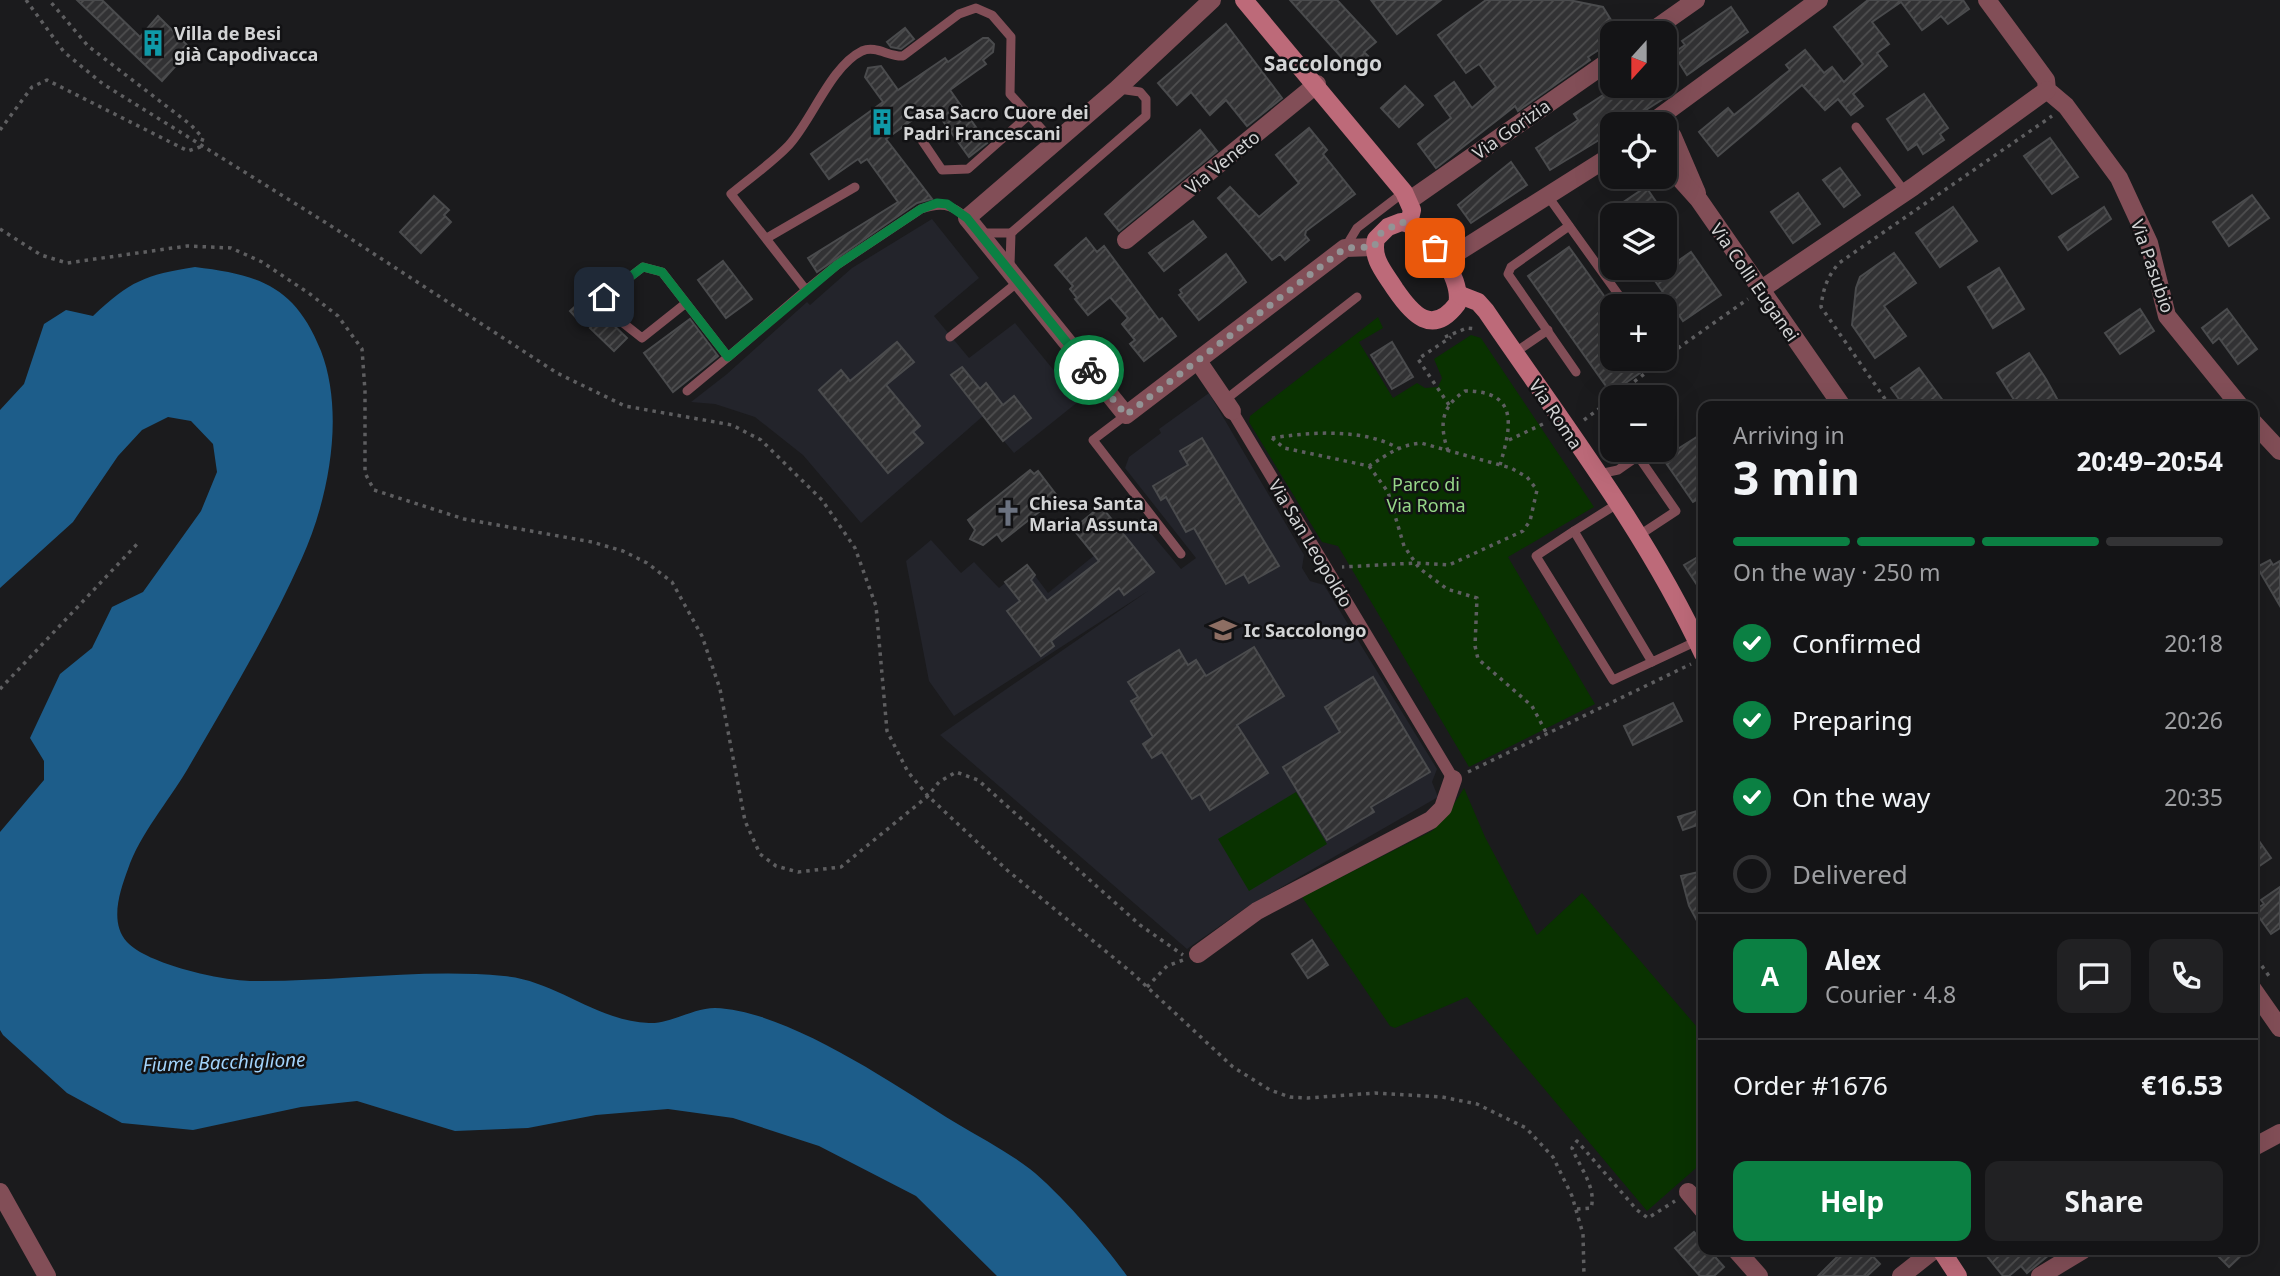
<!DOCTYPE html>
<meta charset="utf-8">
<style>
:root{--surface:#141416;--page:#212123;--text:#f1f3f6;--muted:#9d9ea1;--line:#333335;--accent:#0b8043}
body{margin:0;font-family:"Noto Sans",sans-serif;background:var(--page);color:var(--text);height:100vh;display:flex;flex-direction:column;font-size:26px;white-space:nowrap}
*{box-sizing:border-box;margin:0}
p{font-size:23px;color:var(--muted)}
.icon{flex:none;width:38px;height:38px;fill:none;stroke:currentColor;stroke-width:2;stroke-linecap:round;stroke-linejoin:round}
.map{position:relative;flex:1;overflow:hidden}
.sheet{position:absolute;left:1698px;top:401px;width:560px;height:854px;display:flex;flex-direction:column;background:var(--surface);border-radius:14px;box-shadow:0 7px 28px #0002,0 0 0 2px var(--line)}
.sheet>*{flex:none}
.needle{width:46px;rotate:201deg}
.fabs{position:absolute;left:1600px;top:21px;display:grid;gap:14px}
.fabs a{display:grid;place-items:center;width:77px;height:77px;border-radius:14px;background:var(--surface);box-shadow:0 7px 28px #0002,0 0 0 2px var(--line);font-size:35px}
.pin{position:absolute;display:grid;place-items:center;width:60px;height:60px;color:#fff;margin:-30px;border-radius:14px;box-shadow:0 4px 10px #0006}
.courier{position:absolute;display:grid;place-items:center;width:70px;height:70px;margin:-35px;border:5px solid #0b8043;border-radius:50%;background:#fff;color:#222;box-shadow:0 2px 9px #0007}
.overview em{font-style:normal;font-weight:700}
.overview div{display:flex;flex-direction:column-reverse}
.overview{display:flex;align-items:center;justify-content:space-between;height:119px;padding:0 35px}
h1{font-size:46px;font-weight:700;line-height:52px}
.bar{display:grid;grid-template-columns:repeat(4,1fr);gap:10px 7px;align-content:center;height:84px;padding:0 35px}
.bar i{height:9px;border-radius:5px;background:var(--line)}
.bar .on{background:var(--accent)}
.bar p{grid-column:span 4}
.line{display:flex;align-items:center;gap:18px;padding:0 35px;border-top:2px solid var(--line)}
.line div{flex:1}
.round{display:grid;place-items:center;flex:none;width:74px;height:74px;border-radius:14px;background:var(--page)}
ol{padding:0 35px;list-style:none}
li{display:flex;align-items:center;gap:21px;height:77px}
li p{margin-inline-start:auto}
li .icon{padding:7px;border-radius:50%;background:var(--accent);color:#fff;stroke-width:4}
li:last-child{color:var(--muted)}
li i{width:38px;height:38px;border:4px solid var(--line);border-radius:50%}
.primary-button{display:flex;gap:14px;margin-top:auto;padding:14px 35px}
.primary-button a{flex:1;height:80px;border-radius:14px;background:var(--accent);color:#fff;font-size:28px;font-weight:700;line-height:80px;text-align:center}
.primary-button a+a{background:var(--page);color:var(--text)}
.map>svg:first-child{display:block}
.built{fill:#23242b}
.green{fill:#093200}
.water{fill:#1d5d8a}
.building{fill:url(#building-hatch);stroke:#4a4b4d;stroke-width:2}
.lines{fill:none;stroke-linecap:round;stroke-linejoin:round}
.path{stroke:#5e5e60;stroke-width:3.5;stroke-dasharray:3.5 5;stroke-linecap:butt}
.service{stroke:#824e57;stroke-width:9}
.pedestrian{stroke:#824e57;stroke-width:12}
.minor{stroke:#824e57;stroke-width:18}
.secondary{stroke:#bd6a79;stroke-width:18}
.done{stroke:#939395;stroke-width:7;stroke-dasharray:0 12.6}
.route{stroke:#0b8043;stroke-width:9}
.labels{text-anchor:middle;dominant-baseline:central;stroke-width:5;stroke-linejoin:round;paint-order:stroke}
.poi-label{font-size:18px;font-weight:bold;fill:#d3d4d5;stroke:#121214;text-anchor:start}
.street-label{font-size:18px;fill:#d3d4d5;stroke:#121214}
.park-label{font-size:18px;fill:#97d889;stroke:#121214}
.water-label{font-size:19px;font-style:italic;fill:#a2d3fb;stroke:#121214}
.quarter-label{font-size:21px;font-weight:bold;fill:#d3d4d5;stroke:#121214}
</style>
<div class="map">
<svg width="2280" height="1276" viewBox="0 0 2280 1276">
<defs>
<pattern id="building-hatch" width="6" height="6" patternUnits="userSpaceOnUse" patternTransform="scale(1.75)"><rect width="6" height="6" fill="#323234"/><path d="M-1 1l2-2M0 6l6-6M5 7l2-2" fill="none" stroke="#4f4f50"/></pattern>
</defs>
<rect width="100%" height="100%" fill="#1b1b1d"/>
<g class="built">
<polygon points="932,219 979,278 934,316 969,358 1015,323 1079,401 1014,453 983,416 861,523 803,455 755,417 715,404 691,402 727,374 807,302 810,305 852,268"/>
<polygon points="1209,393 1304,555 1302,568 1310,581 1324,585 1437,769 1432,782 1438,797 1247,907 1187,949 940,735 1148,591 954,716 929,681 906,561 931,540 961,573 974,562 999,588 1027,565 1048,593 1139,519 1181,569 1196,558 1125,468 1129,457 1161,433 1159,429"/>
</g>
<g class="green">
<polygon points="1378,317 1383,328 1359,342 1393,398 1417,383 1425,388 1438,387 1442,378 1434,359 1471,335 1481,338 1594,507 1508,557 1595,704 1469,767 1338,546 1322,542 1249,422 1250,416"/>
<polygon points="1464,788 1485,837 1537,935 1582,893 1703,1034 1703,1162 1647,1211 1467,997 1395,1028 1390,1026 1302,897 1432,831 1445,818"/>
<polygon points="1296,792 1327,844 1249,891 1218,839"/>
</g>
<path class="water" d="M195 267C260 275 295 286 321 351 345 414 329 498 302 558 270 630 227 701 187 770 168 802 140 834 128 869 120 891 109 922 127 942 147 964 222 981 253 981 335 982 421 968 504 976 555 980 596 1021 649 1023 671 1024 693 1008 715 1008 787 1010 895 1085 956 1123 981 1138 1008 1152 1030 1169 1060 1193 1105 1245 1127 1276H997L916 1196 819 1146 733 1118 668 1109 596 1115 528 1128 455 1131 357 1101 301 1107 193 1130 122 1123 67 1093 3 1035 0 1030V832L44 780V761L30 738 60 674 92 648 112 607 143 592 201 511 217 472 213 444 191 421 168 417 142 430 118 456 73 522 0 588V410L24 384 44 324 66 310 93 316C130 281 145 275 195 267Z"/>
<g class="building">
<polygon points="77,0 102,0 140,37 158,16 191,49 162,81"/>
<polygon points="1290,0 1337,0 1376,42 1364,52 1368,56 1352,69"/>
<polygon points="1371,0 1441,0 1397,34"/>
<polygon points="1486,0 1569,0 1603,7 1619,33 1612,33 1612,41 1588,57 1590,60 1518,111 1515,106 1436,168 1418,144 1451,118 1435,96 1454,82 1472,108 1496,87 1479,64 1466,73 1438,35"/>
<polygon points="1868,0 1963,0 1969,9 1948,24 1941,16 1922,30 1901,2 1872,22 1889,44 1877,53 1887,66 1853,94 1863,106 1851,115 1838,99 1825,110 1802,85 1718,156 1699,132 1728,108 1734,115 1790,70 1786,65 1805,50 1824,73 1832,67 1844,82 1863,64 1834,27"/>
<polygon points="1731,7 1748,32 1687,75 1673,53 1685,45 1682,41"/>
<polygon points="1226,24 1282,98 1247,126 1226,100 1210,115 1191,92 1177,105 1158,83"/>
<polygon points="905,28 914,39 901,49 891,47 887,42"/>
<polygon points="983,38 988,38 994,44 993,52 983,60 986,64 950,90 987,143 969,157 932,106 886,139 932,199 917,203 817,272 808,258 898,202 867,159 861,163 858,159 829,179 811,154 883,102 865,77 868,68 881,66 898,90 945,58 948,62"/>
<polygon points="1405,86 1423,105 1399,127 1381,108"/>
<polygon points="1617,86 1654,86 1663,99 1624,124 1612,124 1612,132 1550,170 1536,148 1578,120 1574,114"/>
<polygon points="1924,94 1948,128 1940,134 1944,140 1923,154 1917,144 1908,150 1887,119"/>
<polygon points="1309,128 1327,150 1323,154 1355,194 1306,231 1305,235 1309,240 1285,260 1280,254 1272,260 1218,198 1230,187 1259,217 1299,183 1276,155"/>
<polygon points="1200,130 1217,151 1119,231 1105,214"/>
<polygon points="2050,138 2078,177 2052,194 2024,156"/>
<polygon points="1511,162 1527,185 1471,223 1458,205"/>
<polygon points="1840,168 1860,195 1844,207 1823,180"/>
<polygon points="1646,187 1665,215 1604,215"/>
<polygon points="1798,193 1820,224 1793,243 1771,212"/>
<polygon points="2252,195 2269,218 2229,246 2213,222"/>
<polygon points="434,196 449,210 444,215 451,222 421,253 400,232"/>
<polygon points="1953,207 1977,241 1940,267 1916,233"/>
<polygon points="2104,207 2111,219 2068,250 2059,237"/>
<polygon points="1193,221 1206,237 1164,271 1149,253"/>
<polygon points="1086,238 1097,252 1104,246 1159,320 1162,318 1176,336 1144,361 1130,344 1135,340 1122,324 1128,318 1110,297 1088,315 1075,299 1077,298 1070,289 1073,286 1055,265"/>
<polygon points="1569,247 1612,307 1612,359 1660,359 1611,393 1528,276"/>
<polygon points="1691,252 1721,295 1683,321 1653,278"/>
<polygon points="1894,253 1916,283 1884,306 1906,336 1875,358 1852,325 1856,288 1860,277"/>
<polygon points="1226,254 1246,282 1199,320 1179,295 1182,293 1180,290"/>
<polygon points="723,261 752,299 726,318 698,280"/>
<polygon points="1999,268 2024,309 1993,328 1968,287"/>
<polygon points="580,302 592,315 582,324 570,311"/>
<polygon points="2140,309 2154,331 2120,354 2105,333"/>
<polygon points="2227,309 2257,349 2238,364 2219,338 2213,343 2202,328"/>
<polygon points="603,315 627,338 614,351 590,328"/>
<polygon points="690,319 718,356 673,392 644,353"/>
<polygon points="897,342 914,362 886,385 920,426 913,432 923,443 888,473 819,390 841,370 850,381"/>
<polygon points="1392,342 1413,377 1392,389 1371,355"/>
<polygon points="2029,353 2046,379 2061,406 2018,406 1997,373"/>
<polygon points="962,367 980,389 986,383 1003,405 1014,396 1031,418 1003,441 951,375"/>
<polygon points="1919,368 1930,383 1947,406 1904,406 1891,388"/>
<polygon points="1703,433 1703,496 1693,502 1657,450 1676,450"/>
<polygon points="1202,438 1279,566 1249,583 1244,574 1226,584 1194,528 1186,532 1166,497 1161,500 1153,486 1188,465 1180,451"/>
<polygon points="1030,470 1034,474 1038,471 1058,497 1002,541 997,534 983,545 970,539 975,530 968,520"/>
<polygon points="1101,506 1154,572 1124,595 1119,588 1051,641 1054,646 1041,656 1007,611 1020,601 1005,582 1027,565 1035,575 1031,580 1047,601 1099,561 1073,529"/>
<polygon points="1703,554 1703,594 1684,565"/>
<polygon points="2270,560 2273,565 2280,561 2280,606 2257,567"/>
<polygon points="1254,647 1284,696 1237,725 1268,773 1210,810 1200,794 1192,799 1162,752 1152,758 1143,744 1153,737 1131,701 1138,697 1128,682 1179,650 1188,665 1196,660 1206,676"/>
<polygon points="1373,677 1430,772 1371,807 1374,812 1327,840 1283,767 1340,732 1325,707"/>
<polygon points="1673,703 1682,721 1633,745 1624,726"/>
<polygon points="1703,809 1703,823 1683,830 1678,817"/>
<polygon points="2252,831 2271,858 2252,871"/>
<polygon points="1703,871 1703,932 1689,906 1681,876"/>
<polygon points="2280,887 2280,928 2271,934 2254,910 2264,904 2261,900"/>
<polygon points="1312,940 1328,965 1308,978 1292,954"/>
<polygon points="1694,1232 1703,1242 1703,1250 1709,1250 1724,1267 1714,1276 1700,1276 1675,1248"/>
<polygon points="1844,1250 1867,1250 1880,1264 1867,1276 1818,1276"/>
<polygon points="1982,1250 2055,1250 2027,1273 2021,1266 2009,1276 2003,1276"/>
<polygon points="2212,1250 2247,1250 2229,1267"/>
</g>
<g class="lines">
<g class="path">
<polyline points="26,0 64,52 103,84 328,224 557,373 625,406 732,425 761,440 822,500 855,548 876,606 887,731 908,772 928,796 1007,870 1131,972 1233,1067 1270,1090 1290,1097 1308,1098 1375,1093 1442,1097 1477,1104 1526,1128 1553,1157 1572,1196 1583,1234 1584,1276"/>
<polyline points="0,130 32,87 47,80 188,151 200,147 203,138 191,125 88,46 49,0"/>
<polyline points="0,229 41,255 67,263 187,246 231,248 262,262 310,294 338,316 362,349 365,391 365,473 374,490 464,519 592,542 623,551 647,563 672,582 702,636 720,689 745,821 760,854 776,866 798,872 841,867 928,796 939,782 956,772 978,780 1140,925 1183,955"/>
<polyline points="1445,337 1467,328 1477,329"/>
<polyline points="1664,358 1748,299"/>
<polyline points="1614,397 1664,359"/>
<polyline points="1449,405 1418,359 1451,337"/>
<path d="M1890 406 1821 307C1823 289 1827 277 1839 263L2052 116"/>
<polyline points="1584,420 1612,399"/>
<path d="M1272 438 1284 448 1369 466C1387 455 1399 445 1421 443L1511 468 1527 477 1537 490 1530 521 1523 531 1449 565 1416 563 1342 567"/>
<path d="M1272 438C1310 432 1362 428 1398 448"/>
<polyline points="1509,440 1543,424"/>
<path d="M1448 451C1439 424 1441 407 1465 391 1520 391 1511 427 1500 465"/>
<polyline points="1369,466 1388,492 1404,546 1419,568 1447,589 1477,598 1475,646 1478,659 1532,706 1547,734"/>
<polyline points="0,689 139,542"/>
<polyline points="1468,772 1691,664"/>
<polyline points="2252,952 2269,976 2266,978"/>
<polyline points="1147,987 1167,966 1183,960"/>
<path d="M1577 1209 1591 1208C1597 1188 1579 1166 1572 1148L1577 1141 1637 1210 1648 1218 1675 1201"/>
</g>
<g class="service">
<polyline points="1029,115 1055,144"/>
<polyline points="1856,127 1905,192"/>
<path d="M919 136 942 170 968 169 1029 115 1010 94 1011 37 992 15 976 8 959 14 903 56C889 57 876 45 862 51 831 66 812 120 789 145 772 163 750 178 731 194L806 290 837 265 921 209C941 202 951 204 967 218"/>
<polyline points="1547,195 1623,301 1623,306"/>
<polyline points="1569,226 1511,267 1508,274 1576,372"/>
<polyline points="982,233 1011,233"/>
<polyline points="767,238 855,187"/>
<polyline points="1345,248 1357,228 1404,192"/>
<polyline points="1010,265 1011,233 1146,116 1146,99 1140,92 1119,89"/>
<polyline points="686,303 642,338 608,311 604,297 643,267 662,272 728,357 806,290"/>
<polyline points="950,337 1018,282"/>
<polyline points="1514,353 1548,330"/>
<polyline points="687,391 728,357"/>
<polyline points="1225,400 1357,297"/>
<polyline points="1126,415 1093,440 1181,554"/>
<polyline points="1599,474 1618,470 1638,456 1676,511 1638,536"/>
<polyline points="1617,504 1574,531 1652,662 1697,641"/>
<polyline points="1574,531 1536,556 1613,680 1652,662"/>
</g>
<polyline class="pedestrian" points="1232,411 1453,779"/>
<g class="minor">
<polyline points="1212,0 1117,89 967,218 1126,415 1345,248 1374,247"/>
<polyline points="1987,0 2046,80 2047,90 2066,106 2119,178 2149,243 2167,316 2240,406"/>
<polyline points="1649,33 1696,0"/>
<polyline points="1660,117 1673,137 1697,193"/>
<polyline points="1650,124 1819,0"/>
<polyline points="1664,161 1699,200 1842,406"/>
<polyline points="1410,200 1612,59"/>
<polyline points="1126,240 1317,84"/>
<polyline points="1444,261 1612,155"/>
<polyline points="1760,290 1913,187 2047,90"/>
<polyline points="1198,361 1232,411"/>
<polyline points="2252,421 2280,451"/>
<polyline points="1198,954 1257,911 1431,820 1443,808 1453,779"/>
<polyline points="2252,988 2280,1028"/>
<polyline points="2252,1148 2280,1133"/>
<polyline points="0,1192 47,1276"/>
<polyline points="1688,1192 1703,1210"/>
<polyline points="1736,1250 1759,1276"/>
<polyline points="1901,1276 1934,1250"/>
<polyline points="2040,1276 2083,1250"/>
</g>
<g class="secondary">
<polyline points="1244,0 1404,192 1412,210 1409,223"/>
<path d="M1401 222C1426 224 1464 279 1457 304 1432 337 1412 314 1395 289 1385 273 1371 259 1376 239L1388 227Z"/>
<path d="M1460 295 1478 302 1486 311C1562 423 1646 531 1703 654"/>
<polyline points="1941,1250 1958,1276"/>
</g>
</g>
<g class="lines">
<polyline class="done" points="1089,370 1126,415 1345,248 1374,247 1381,233 1401,222 1418,227 1435,248"/>
<polyline class="route" points="604,297 643,267 662,272 728,357 837,265 921,209 937,203 947,204 967,218 1089,370"/>
</g>
<defs>
<symbol id="building-bare" viewBox="-9 -9 18 18"><path d="M-4-6H4V6H1V3H-1V6H-4ZM-2.5-4.3h1.7v1.8h-1.7ZM.8-4.3h1.7v1.8H.8ZM-2.5-1h1.7V.8h-1.7ZM.8-1h1.7V.8H.8Z" fill="#0f9aa8" stroke="#121214" stroke-width="2.5" paint-order="stroke"/></symbol>
<symbol id="church-bare" viewBox="-9 -9 18 18"><path d="M-1.2-6h2.4v3.5h3.3v2.4h-3.3V6h-2.4V-.1h-3.3v-2.4h3.3Z" fill="#6b7280" stroke="#121214" stroke-width="2.5" paint-order="stroke"/></symbol>
<symbol id="school-bare" viewBox="-9 -9 18 18"><path d="M0-5L7-2L0 1L-7-2ZM-4 1L0 2.5L4 1V4Q0 6-4 4Z" fill="#8d6e63" stroke="#121214" stroke-width="2.5" paint-order="stroke"/></symbol>
</defs>
<g fill-rule="evenodd">
<use href="#building-bare" x="134" y="24" width="38" height="38"/>
<use href="#building-bare" x="863" y="103" width="38" height="38"/>
<use href="#church-bare" x="989" y="494" width="38" height="38"/>
<use href="#school-bare" x="1204" y="611" width="38" height="38"/>
</g>
<g class="labels">
<g class="poi-label">
<text x="174" y="33">Villa de Besi<tspan x="174" dy="21">già Capodivacca</tspan></text>
<text x="903" y="112">Casa Sacro Cuore dei<tspan x="903" dy="21">Padri Francescani</tspan></text>
<text x="1029" y="503">Chiesa Santa<tspan x="1029" dy="21">Maria Assunta</tspan></text>
<text x="1244" y="630">Ic Saccolongo</text>
</g>
<g class="street-label">
<text transform="translate(1511 129) rotate(-35)">Via Gorizia</text>
<text transform="translate(1222 162) rotate(-39)">Via Veneto</text>
<text transform="translate(2153 266) rotate(71)">Via Pasubio</text>
<text transform="translate(1755 282) rotate(55)">Via Colli Euganei</text>
<text transform="translate(1556 414) rotate(56)">Via Roma</text>
<text transform="translate(1311 543) rotate(59)">Via San Leopoldo</text>
</g>
<g class="park-label">
<text x="1426" y="484">Parco di<tspan x="1426" dy="21">Via Roma</tspan></text>
</g>
<g class="water-label">
<text transform="translate(224 1062) rotate(-2)">Fiume Bacchiglione</text>
</g>
<g class="quarter-label">
<text x="1323" y="63">Saccolongo</text>
</g>
</g>
</svg>
<div class="fabs">
<a><svg class="needle" viewBox="-14 -14 28 28"><path d="M0-13l5 13h-10z" fill="#e53935"/><path d="M0 13l5-13h-10z" fill="#9d9ea1"/></svg></a>
<a><svg class="icon" aria-label="locate" viewBox="0 0 24 24"><circle cx="12" cy="12" r="6"/><path d="M12 2v4M12 18v4M2 12h4M18 12h4"/></svg></a>
<a><svg class="icon" aria-label="layers" viewBox="0 0 24 24"><path d="M12 4l9 5-9 5-9-5zM3 14l9 5 9-5"/></svg></a>
<a>+</a>
<a>−</a>
</div>
<div class="pin" style="left:1435px;top:248px;background:#ea580c"><svg class="icon" aria-label="bag" viewBox="0 0 24 24"><path d="M5 8h14l-1 12H6zM9 8a3 3 0 0 1 6 0"/></svg></div>
<div class="pin" style="left:604px;top:297px;background:#1f2937"><svg class="icon" aria-label="home" viewBox="0 0 24 24"><path d="M3 11l9-7 9 7M6 9v11h12V9"/></svg></div>
<div class="courier" style="left:1089px;top:370px"><svg class="icon" aria-label="bike" viewBox="0 0 24 24"><circle cx="6" cy="16" r="4"/><circle cx="18" cy="16" r="4"/><path d="M6 16l4-8h5l3 8M10 8l3 8H6M13 5h3"/></svg></div>
<section class="sheet">
<div class="overview"><div><h1>3 min</h1><p>Arriving in</p></div><em>20:49–20:54</em></div>
<div class="bar"><i class="on"></i><i class="on"></i><i class="on"></i><i></i><p>On the way · 250 m</p></div>
<ol>
<li><svg class="icon" aria-label="check" viewBox="0 0 24 24"><path d="M5 12l5 5 9-10"/></svg>Confirmed<p>20:18</p></li>
<li><svg class="icon" aria-label="check" viewBox="0 0 24 24"><path d="M5 12l5 5 9-10"/></svg>Preparing<p>20:26</p></li>
<li><svg class="icon" aria-label="check" viewBox="0 0 24 24"><path d="M5 12l5 5 9-10"/></svg>On the way<p>20:35</p></li>
<li><i></i>Delivered</li>
</ol>
<div class="line" style="height:126px"><b class="round" style="background:var(--accent);color:#fff">A</b><div><b>Alex</b><p>Courier · 4.8</p></div><a class="round"><svg class="icon" aria-label="chat" viewBox="0 0 24 24"><path d="M4 5h16v11H9l-5 4z"/></svg></a><a class="round"><svg class="icon" aria-label="phone" viewBox="0 0 24 24"><path d="M5 4h4l2 5-3 2q2 4 5 5l2-3 5 2v4C11 20 4 13 5 4z"/></svg></a></div>
<div class="line" style="height:91px"><div>Order #1676</div><b>€16.53</b></div>
<div class="primary-button"><a>Help</a><a>Share</a></div>
</section>
</div>
